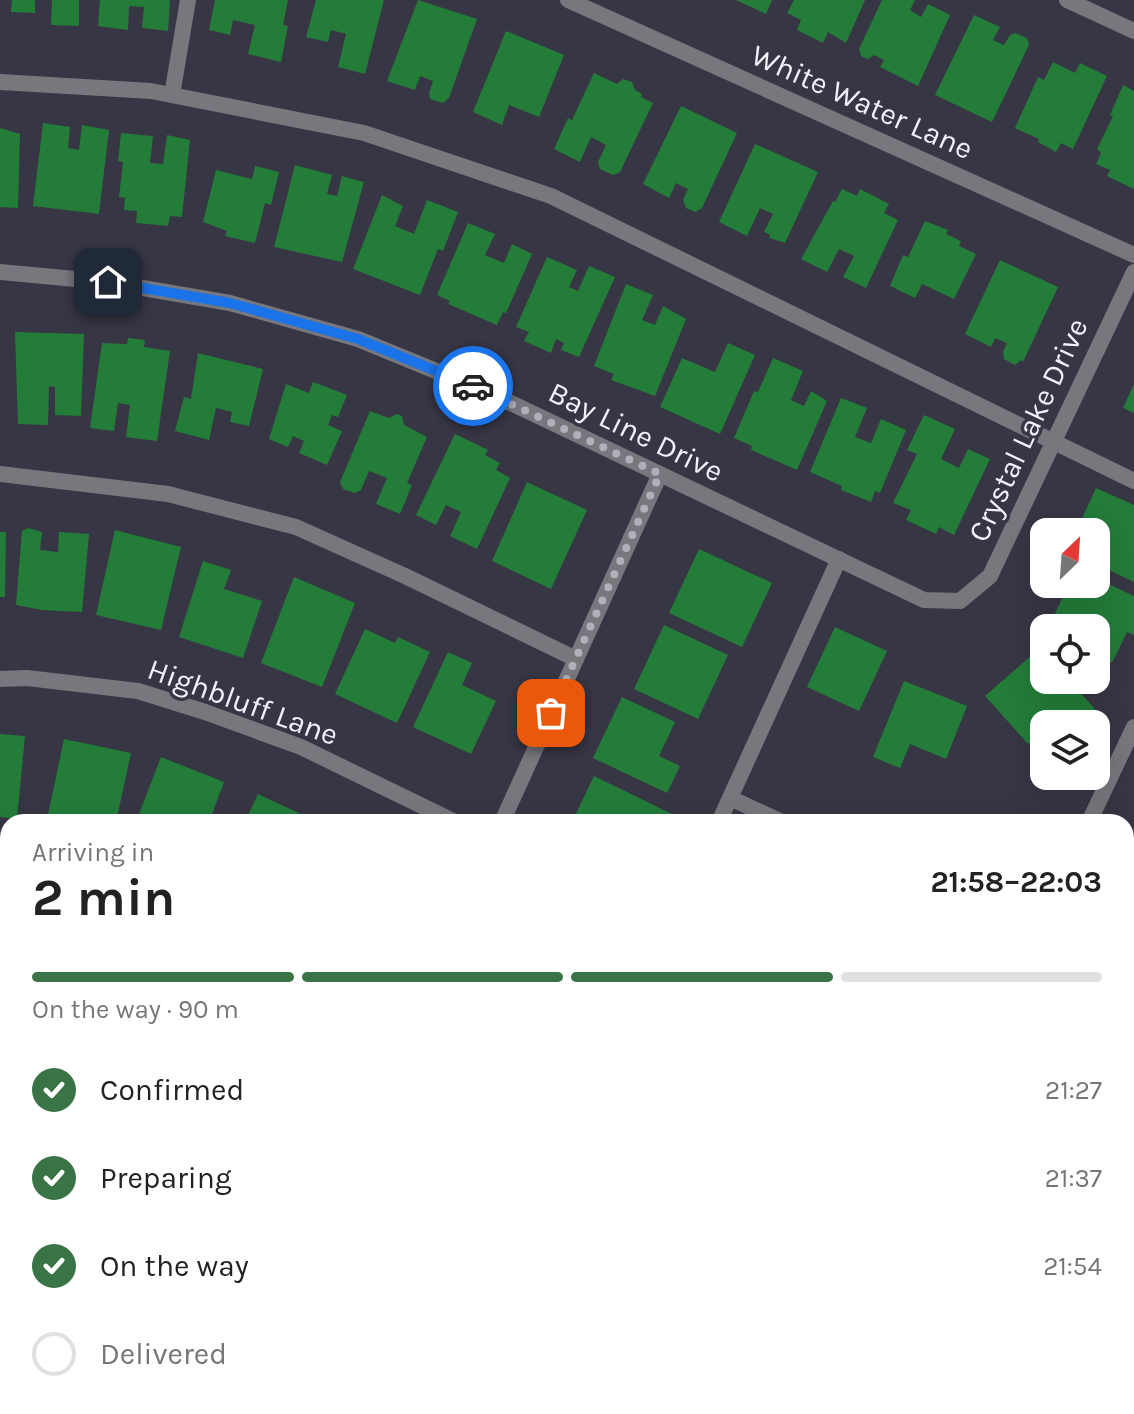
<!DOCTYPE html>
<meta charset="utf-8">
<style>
:root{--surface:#fff;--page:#f2f2f2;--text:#222;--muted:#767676;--line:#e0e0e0;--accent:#397346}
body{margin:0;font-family:Karla,sans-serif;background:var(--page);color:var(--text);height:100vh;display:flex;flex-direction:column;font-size:30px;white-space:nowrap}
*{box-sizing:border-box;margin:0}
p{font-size:26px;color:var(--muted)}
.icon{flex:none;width:44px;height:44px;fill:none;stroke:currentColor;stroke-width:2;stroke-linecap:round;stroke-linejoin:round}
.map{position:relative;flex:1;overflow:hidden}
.side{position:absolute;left:0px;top:814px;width:1134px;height:600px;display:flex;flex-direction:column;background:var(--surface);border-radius:24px 24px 0 0;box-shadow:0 8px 32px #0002}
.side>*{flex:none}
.needle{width:52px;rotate:25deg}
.controls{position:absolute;left:1030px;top:518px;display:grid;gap:16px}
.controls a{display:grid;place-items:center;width:80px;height:80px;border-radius:16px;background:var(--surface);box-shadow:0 8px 32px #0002;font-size:40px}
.pin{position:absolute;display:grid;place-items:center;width:68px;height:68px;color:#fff;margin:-34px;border-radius:16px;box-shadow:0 4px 12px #0006}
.courier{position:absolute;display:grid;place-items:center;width:80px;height:80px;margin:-40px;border:6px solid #1a73e8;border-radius:50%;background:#fff;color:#222;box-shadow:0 2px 10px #0007}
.headline em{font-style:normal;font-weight:700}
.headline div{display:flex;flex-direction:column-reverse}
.headline{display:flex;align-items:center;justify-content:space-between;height:136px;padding:0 32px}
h1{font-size:52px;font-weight:700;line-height:60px}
.bar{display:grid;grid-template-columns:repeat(4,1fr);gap:12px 8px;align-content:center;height:96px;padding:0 32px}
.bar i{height:10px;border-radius:6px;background:var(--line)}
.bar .active{background:var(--accent)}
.bar p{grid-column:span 4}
ol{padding:0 32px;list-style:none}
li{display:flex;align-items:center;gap:24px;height:88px}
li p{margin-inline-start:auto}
li .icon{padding:8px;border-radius:50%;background:var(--accent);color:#fff;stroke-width:4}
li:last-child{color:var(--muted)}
li i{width:44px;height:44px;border:4px solid var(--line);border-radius:50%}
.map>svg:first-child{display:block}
.building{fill:#247c39}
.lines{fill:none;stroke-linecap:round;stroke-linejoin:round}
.lane{stroke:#77777e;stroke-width:16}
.street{stroke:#77777e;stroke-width:16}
.secondary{stroke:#9b9aa6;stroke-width:16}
.done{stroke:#b0b0ba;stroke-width:8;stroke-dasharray:0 14.4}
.route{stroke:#1a73e8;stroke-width:10}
.labels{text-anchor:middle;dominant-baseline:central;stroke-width:7;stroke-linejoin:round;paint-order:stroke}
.street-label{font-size:30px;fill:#f1f1fa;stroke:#373644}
</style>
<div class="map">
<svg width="1134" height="1414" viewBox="0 0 1134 1414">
<rect width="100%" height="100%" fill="#373644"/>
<g class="building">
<polygon points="12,0 35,0 35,13 11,12"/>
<polygon points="52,0 79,0 79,26 51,25"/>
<polygon points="100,0 170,0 168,31 142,28 144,7 129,6 128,30 98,26"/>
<polygon points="215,0 288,0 283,25 288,26 281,62 248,54 255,25 233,20 230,35 209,30"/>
<polygon points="316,0 384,0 365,74 338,67 346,34 331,30 328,42 306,37"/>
<polygon points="418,0 477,19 449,98 443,103 430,99 429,93 433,81 420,76 415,90 387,81"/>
<polygon points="736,0 772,0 766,14"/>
<polygon points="794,0 865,0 846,43 828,32 823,43 797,30 801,20 787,13"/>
<polygon points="882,0 915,0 910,10 921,17 928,4 950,15 918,86 880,67 884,60 874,55 868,59 861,56 859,49"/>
<polygon points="974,15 1000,27 993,40 1004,45 1010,35 1015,33 1027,38 1029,45 992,122 935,95"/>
<polygon points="506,31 564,55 539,117 509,105 502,125 473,112"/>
<polygon points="1053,62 1075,73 1080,63 1107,76 1073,149 1061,143 1056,152 1038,142 1039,139 1015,128 1038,77 1044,80"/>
<polygon points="594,73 617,84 623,79 632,82 635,90 642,94 641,97 653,103 620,172 613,175 600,169 598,162 606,145 591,137 580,162 554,149 568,118 572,120"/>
<polygon points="1123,85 1134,91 1134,189 1107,176 1110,170 1096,164 1101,153 1097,149 1113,116 1110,115"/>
<polygon points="681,106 737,133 702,208 695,212 686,208 683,200 688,189 676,183 669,198 643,184"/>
<polygon points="43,123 70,127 68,148 79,150 82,125 109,130 99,214 33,206"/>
<polygon points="0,128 20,134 18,208 0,207"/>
<polygon points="121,133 153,136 150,163 163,164 167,135 190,140 182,217 170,216 168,226 136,223 137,211 124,210 125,198 119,197 123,162 118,161"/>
<polygon points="755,144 818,172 785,243 770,238 769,234 764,232 773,214 760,208 747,236 719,222"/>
<polygon points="295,165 332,175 327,194 337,196 342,176 364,182 342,262 274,247"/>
<polygon points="255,166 279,172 271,205 265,203 255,243 225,236 227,231 203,222 216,170 252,179"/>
<polygon points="842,189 857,196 860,189 889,204 884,213 898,220 866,288 843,277 854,256 839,249 827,272 801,259 833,201 835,202"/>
<polygon points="382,195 403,206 395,226 414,234 427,200 458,212 443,251 438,249 420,295 353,269"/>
<polygon points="925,221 948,230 946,234 961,241 959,246 976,254 954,299 922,284 915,298 890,286 903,255 908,257"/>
<polygon points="468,223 495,234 485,255 504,263 512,244 532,254 506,313 503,312 497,325 448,304 450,301 437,295"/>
<polygon points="547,257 577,270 569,287 578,291 589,266 615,277 579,357 561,350 564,343 556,339 551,353 524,341 529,332 516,327"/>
<polygon points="1000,260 1058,287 1023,362 1021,360 1015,365 1004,359 1003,352 1007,343 995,338 991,347 965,334"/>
<polygon points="626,284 653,295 642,320 655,325 663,306 686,319 655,396 611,380 614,374 594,366"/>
<polygon points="15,332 84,334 81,416 55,415 55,387 49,386 48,425 18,424"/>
<polygon points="128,338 145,340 144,347 170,351 157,441 126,437 130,405 118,403 114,431 90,428 102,343 127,344"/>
<polygon points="728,343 755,355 720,434 660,407 682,358 715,372"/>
<polygon points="198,353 263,369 249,426 230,422 232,412 216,408 209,440 175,431 184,397 191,399"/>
<polygon points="773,358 803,371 791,400 804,406 811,391 827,401 797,470 751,450 752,446 734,438 754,391 758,392"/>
<polygon points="313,382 347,395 338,417 332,415 328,425 342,431 327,465 299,453 304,441 293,436 288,447 269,439 286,384 309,393"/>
<polygon points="1134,384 1134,413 1123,408"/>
<polygon points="841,398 867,408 855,437 871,443 881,419 906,430 880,493 875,491 871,502 841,490 842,486 810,472"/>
<polygon points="370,411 389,418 397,414 402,416 404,425 427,437 407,483 412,485 400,514 376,504 387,478 369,471 361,490 355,493 343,489 340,482"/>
<polygon points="924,415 955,429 941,459 959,468 968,449 990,459 954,535 939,527 936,534 906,520 911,510 893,503 917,454 907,450"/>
<polygon points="455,434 488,450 485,455 500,463 496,470 510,478 477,549 450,536 461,512 446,505 436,525 416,515"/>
<polygon points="527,482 587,510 551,589 492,561"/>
<polygon points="1096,488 1134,505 1134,582 1096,564 1096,532 1076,532"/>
<polygon points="28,528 42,532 40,550 58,552 59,532 89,534 82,612 42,610 16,605 22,531"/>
<polygon points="115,530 181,547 161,630 96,615"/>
<polygon points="0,532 6,532 5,597 0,597"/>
<polygon points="699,549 772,583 742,647 669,613"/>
<polygon points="203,561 231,570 224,589 262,601 243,658 179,637"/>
<polygon points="294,577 355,603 322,687 261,663"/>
<polygon points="1096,578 1134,596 1134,635 1127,632 1112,663 1096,655 1096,628 1048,628 1069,584 1096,584"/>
<polygon points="664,625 728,655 698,719 634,689"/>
<polygon points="835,627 887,651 859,711 807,687"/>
<polygon points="365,629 395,643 398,637 430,652 397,723 335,694"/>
<polygon points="1040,648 1044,652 1044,680 1069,680 1102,717 1094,724 1059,724 1055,720 1051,724 1044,724 1044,730 1028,744 985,696"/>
<polygon points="448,652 472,663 462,685 496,701 471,754 413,727"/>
<polygon points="904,681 967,706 946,759 910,744 900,768 873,757"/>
<polygon points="622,697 675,722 659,756 680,766 667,793 593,758"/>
<polygon points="0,734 25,736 17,819 0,817"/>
<polygon points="64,739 131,753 116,822 83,822 48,815"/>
<polygon points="161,757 224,782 209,822 136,822"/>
<polygon points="594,776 672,814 668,822 572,822"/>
<polygon points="258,794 318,822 245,822"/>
<polygon points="307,1406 360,1406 378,1414 304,1414"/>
</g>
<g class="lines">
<g class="lane">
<polyline points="1067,0 1134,31"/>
<polyline points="0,82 151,91 364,133 551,196 1134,481"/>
<polyline points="172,95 188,0"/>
<polyline points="0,474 168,494 296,527 405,576 576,659"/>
<polyline points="730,798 782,822"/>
<polyline points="719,822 839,559"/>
<polyline points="1089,822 1134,727"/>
<polyline points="0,874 8,874"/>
<polyline points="0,1273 8,1274"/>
<polyline points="12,1414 15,1406"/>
<polyline points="449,1414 453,1406"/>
</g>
<g class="street">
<polyline points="568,0 1134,255"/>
<polyline points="0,272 108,282 230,303 358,339 492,394 924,600 960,601 990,576 1134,272"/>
<polyline points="0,679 27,678 138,691 205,712 301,747 455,822"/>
<polyline points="502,822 660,474"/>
<polyline points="0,1073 8,1074"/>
<polyline points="233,1414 237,1406"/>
</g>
<g class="secondary">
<polyline points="1126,1066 1134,1064"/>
<polyline points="780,1414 784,1406"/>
</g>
</g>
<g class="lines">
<polyline class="done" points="473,386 660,474 551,713"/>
<polyline class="route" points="108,282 230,303 358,339 473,386"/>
</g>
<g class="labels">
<g class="street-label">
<text transform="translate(862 102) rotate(24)">White Water Lane</text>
<text transform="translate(1028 430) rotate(-65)">Crystal Lake Drive</text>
<text transform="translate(636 432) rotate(26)">Bay Line Drive</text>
<text transform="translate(243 702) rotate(20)">Highbluff Lane</text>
</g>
</g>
</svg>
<div class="controls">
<a><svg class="needle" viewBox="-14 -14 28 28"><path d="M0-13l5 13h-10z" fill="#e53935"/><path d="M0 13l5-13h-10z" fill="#767676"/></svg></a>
<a><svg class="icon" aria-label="locate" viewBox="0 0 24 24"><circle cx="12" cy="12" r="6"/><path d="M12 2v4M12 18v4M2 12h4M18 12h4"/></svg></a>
<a><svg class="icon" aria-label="layers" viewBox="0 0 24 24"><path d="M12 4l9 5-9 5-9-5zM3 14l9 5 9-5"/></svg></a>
</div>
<div class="pin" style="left:551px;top:713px;background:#ea580c"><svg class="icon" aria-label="bag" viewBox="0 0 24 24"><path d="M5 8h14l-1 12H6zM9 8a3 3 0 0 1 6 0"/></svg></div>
<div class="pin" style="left:108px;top:282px;background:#1f2937"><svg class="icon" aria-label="home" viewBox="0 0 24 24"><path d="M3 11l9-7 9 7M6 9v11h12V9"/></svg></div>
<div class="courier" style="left:473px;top:386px"><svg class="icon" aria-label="car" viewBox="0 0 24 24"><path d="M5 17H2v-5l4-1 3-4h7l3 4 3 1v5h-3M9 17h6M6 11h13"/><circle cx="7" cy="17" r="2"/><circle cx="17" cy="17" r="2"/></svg></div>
<section class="side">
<div class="headline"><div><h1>2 min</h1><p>Arriving in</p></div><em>21:58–22:03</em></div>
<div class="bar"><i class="active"></i><i class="active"></i><i class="active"></i><i></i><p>On the way · 90 m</p></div>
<ol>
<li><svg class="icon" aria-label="check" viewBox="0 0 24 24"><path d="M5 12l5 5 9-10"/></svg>Confirmed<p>21:27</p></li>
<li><svg class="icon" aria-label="check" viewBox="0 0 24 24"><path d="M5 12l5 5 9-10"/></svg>Preparing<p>21:37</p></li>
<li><svg class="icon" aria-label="check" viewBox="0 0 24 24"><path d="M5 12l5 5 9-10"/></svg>On the way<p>21:54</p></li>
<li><i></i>Delivered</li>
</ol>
</section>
</div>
